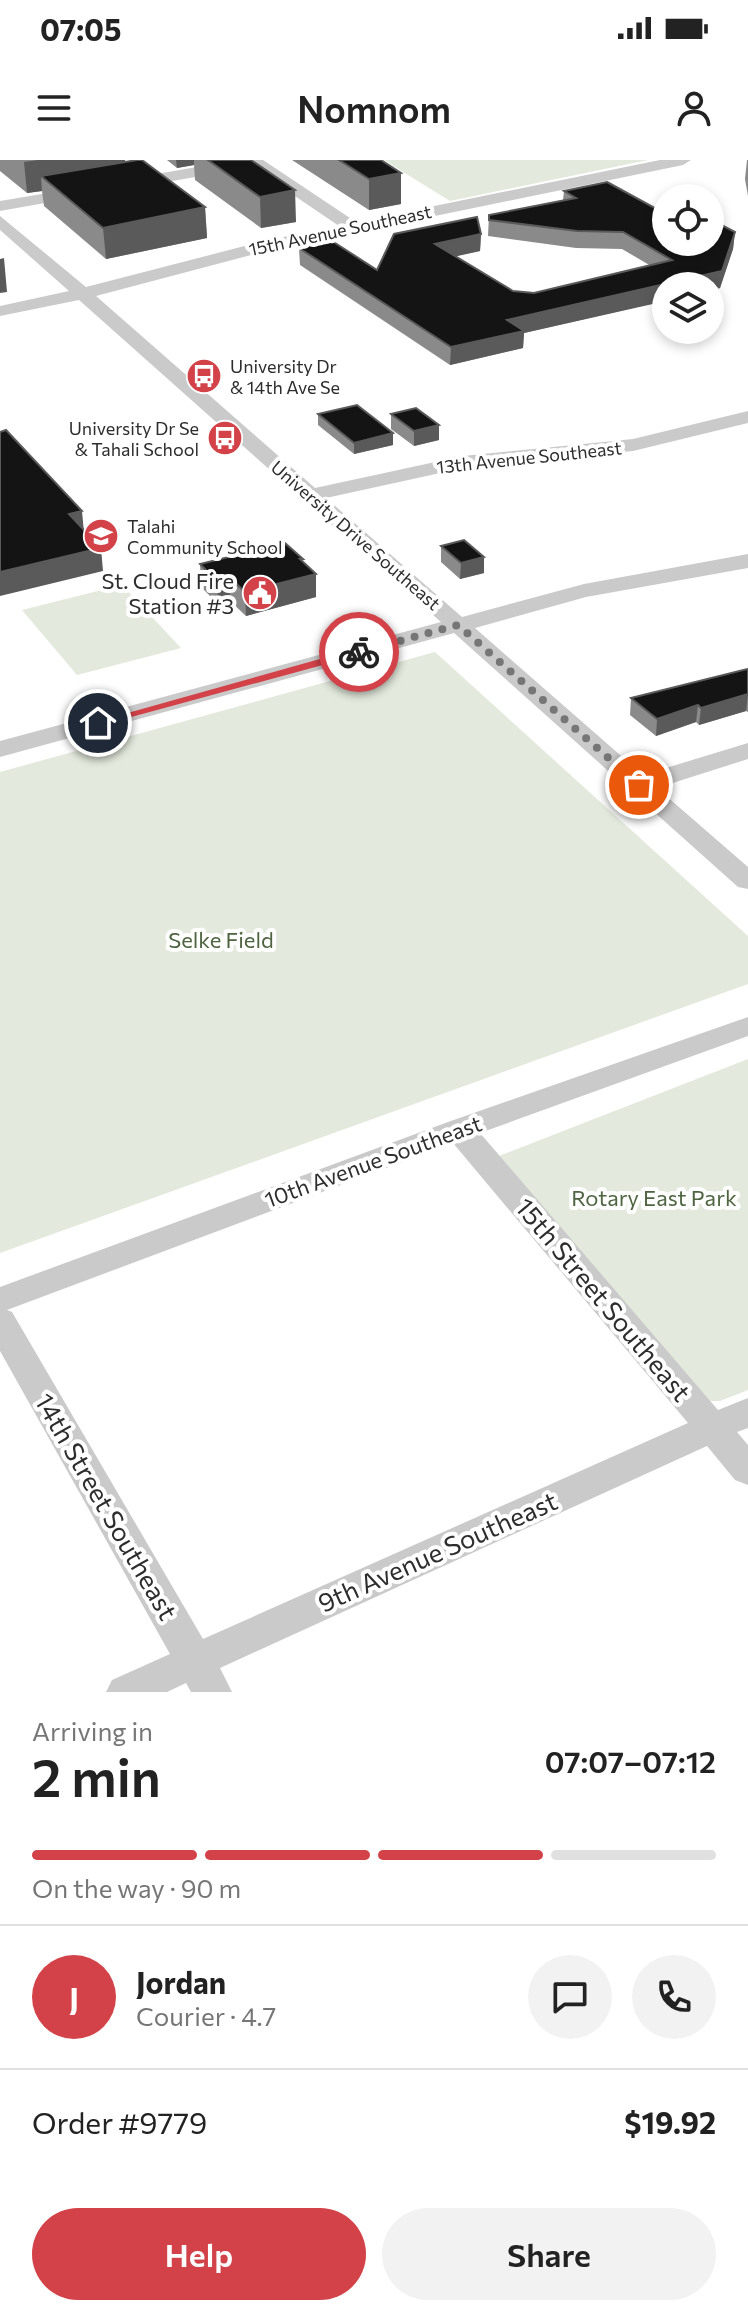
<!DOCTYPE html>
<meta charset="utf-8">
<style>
:root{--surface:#fff;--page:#f2f2f2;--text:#222;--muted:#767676;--line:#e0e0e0;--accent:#d24248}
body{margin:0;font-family:Commissioner,sans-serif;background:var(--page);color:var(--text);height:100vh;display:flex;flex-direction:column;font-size:30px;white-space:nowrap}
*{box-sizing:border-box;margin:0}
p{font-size:26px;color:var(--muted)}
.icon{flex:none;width:44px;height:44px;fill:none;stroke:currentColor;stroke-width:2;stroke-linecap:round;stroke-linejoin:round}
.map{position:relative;height:1532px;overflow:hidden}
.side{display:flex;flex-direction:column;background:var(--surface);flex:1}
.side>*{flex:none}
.buttons{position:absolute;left:652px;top:24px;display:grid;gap:16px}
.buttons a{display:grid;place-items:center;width:72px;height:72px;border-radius:50%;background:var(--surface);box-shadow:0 4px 12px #0003;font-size:40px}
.pin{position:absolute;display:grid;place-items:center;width:68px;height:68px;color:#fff;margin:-34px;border:4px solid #fff;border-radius:50%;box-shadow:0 2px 8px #0007}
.courier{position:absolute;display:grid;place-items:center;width:80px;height:80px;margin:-40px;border:6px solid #d24248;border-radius:50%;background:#fff;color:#222;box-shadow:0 2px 10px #0007}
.head em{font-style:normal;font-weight:600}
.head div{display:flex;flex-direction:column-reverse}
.head{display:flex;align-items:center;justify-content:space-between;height:136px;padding:0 32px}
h1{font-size:52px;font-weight:600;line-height:60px}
.bar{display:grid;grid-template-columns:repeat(4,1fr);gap:12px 8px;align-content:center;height:96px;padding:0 32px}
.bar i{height:10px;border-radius:6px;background:var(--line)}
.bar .selected{background:var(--accent)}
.bar p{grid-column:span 4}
.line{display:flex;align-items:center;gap:20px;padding:0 32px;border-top:2px solid var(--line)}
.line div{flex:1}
.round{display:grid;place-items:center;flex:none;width:84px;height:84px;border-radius:42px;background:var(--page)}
.cta{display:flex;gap:16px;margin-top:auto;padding:16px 32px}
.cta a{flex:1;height:92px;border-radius:48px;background:var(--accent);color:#fff;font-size:32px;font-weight:600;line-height:92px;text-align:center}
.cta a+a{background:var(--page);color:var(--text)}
.status{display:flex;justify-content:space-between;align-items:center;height:56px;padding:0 40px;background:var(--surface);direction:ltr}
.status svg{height:22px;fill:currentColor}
header{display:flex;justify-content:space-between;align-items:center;height:104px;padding:0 32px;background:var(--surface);font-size:36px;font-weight:600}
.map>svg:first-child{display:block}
.green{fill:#e3e9dc}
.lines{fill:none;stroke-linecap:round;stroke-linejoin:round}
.minor{fill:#cacaca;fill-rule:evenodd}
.wall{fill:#8a8a8a}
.shaded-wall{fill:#5a5a5a}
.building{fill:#141414;stroke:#5a5a5a;stroke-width:2}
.route{fill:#d24248}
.done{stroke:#767676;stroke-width:8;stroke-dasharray:0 14.4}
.labels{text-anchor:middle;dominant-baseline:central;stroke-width:8;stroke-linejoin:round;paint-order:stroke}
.far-street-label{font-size:18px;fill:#2d2d2d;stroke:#fff}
.far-poi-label{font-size:18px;fill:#2d2d2d;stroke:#fff;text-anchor:start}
.poi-label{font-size:22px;fill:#2d2d2d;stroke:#fff;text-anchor:end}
.park-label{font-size:22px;fill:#4f6440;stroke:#fff}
.street-label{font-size:22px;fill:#2d2d2d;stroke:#fff}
.near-street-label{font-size:26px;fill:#2d2d2d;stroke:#fff}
</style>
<div class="status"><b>07:05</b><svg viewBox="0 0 49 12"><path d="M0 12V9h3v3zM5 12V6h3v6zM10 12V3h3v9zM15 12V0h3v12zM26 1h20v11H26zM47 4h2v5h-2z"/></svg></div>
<header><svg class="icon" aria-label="menu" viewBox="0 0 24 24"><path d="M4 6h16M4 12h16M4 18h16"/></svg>Nomnom<svg class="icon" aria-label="person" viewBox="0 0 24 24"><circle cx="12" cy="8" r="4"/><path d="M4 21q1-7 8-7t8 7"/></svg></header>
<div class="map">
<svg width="748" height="1532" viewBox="0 0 748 1532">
<rect width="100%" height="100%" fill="#fff"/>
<g class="green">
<polygon points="384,0 648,0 450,41"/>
<polygon points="122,425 181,488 77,515 22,450"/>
<polygon points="435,492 748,776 748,824 0,1093 0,612"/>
<polygon points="748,899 748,1230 720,1241 710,1241 499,996"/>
</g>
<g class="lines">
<g class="minor">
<polygon points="238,0 263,0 356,62 660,0 691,0 683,5 270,90 96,136 315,328 463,296 633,279 748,251 748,263 633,291 463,308 326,338 462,457 584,424 748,394 748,408 586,437 475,468 643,615 748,583 748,599 657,628 748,707 748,729 738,727 454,473 0,597 0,581 441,462 79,140 0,156 0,146 69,131 0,70 0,56 86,127 268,80 339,66 252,7 127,29 119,24 127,19"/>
<polygon points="78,28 86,33 84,36 0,51 0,41"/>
<path d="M748 857V876L480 973 718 1250 748 1238V1268L737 1272 748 1285V1325L735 1320 707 1286 220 1508 232 1532H191L186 1523 167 1532H106L112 1520 170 1494 0 1191V1127L448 962ZM453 983 688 1263 203 1479 12 1152 7 1150Z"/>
</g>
</g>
<g class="wall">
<polygon points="0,0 125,0 125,2 205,47 207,78 106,99 44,46 42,31 27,33 0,11"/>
<polygon points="167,0 251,0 296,62 261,68 195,20 194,5 177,8"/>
<polygon points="292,0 381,0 401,44 369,50"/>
<polygon points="747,0 748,0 748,36 745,19"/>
<polygon points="564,31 666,82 735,72 733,89 720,128 524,173 523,188 450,205 300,105 299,88 377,110 481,74 480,91 456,96 513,131 534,133 651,106 622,89 576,88 488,76 489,55 563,40"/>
<polygon points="318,254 393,273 393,285 354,294 318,265"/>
<polygon points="391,254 439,265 439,280 414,286 391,269"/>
<polygon points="441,386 484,413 460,419 441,402"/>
<polygon points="303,399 303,402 316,414 316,437 246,456 230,441 218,444 201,427 200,404"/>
<polygon points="748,510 748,552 746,551 699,565 696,562 656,576 630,555 631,538"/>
</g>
<g class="shaded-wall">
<polygon points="38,0 125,0 126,16 41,16 42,31 27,33 24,2"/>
<polygon points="176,0 194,0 194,5 177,8"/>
<polygon points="401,13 401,44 369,50 369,19"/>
<polygon points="295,30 296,62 261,68 260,37"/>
<polygon points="205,47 207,78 106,99 103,68"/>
<polygon points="735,72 733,89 720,128 710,131 710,126 666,126 666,141 524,173 523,188 450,205 451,187 507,160 722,111"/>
<polygon points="481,74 480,91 435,101 435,84"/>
<polygon points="4,98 7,132 0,133 0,99"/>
<polygon points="439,265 439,280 414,286 414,271"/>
<polygon points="393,273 393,285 354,294 354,283"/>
<polygon points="82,351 84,373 69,354"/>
<polygon points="101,388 103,411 0,436 0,412"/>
<polygon points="484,397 484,413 460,419 461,403"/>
<polygon points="300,399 303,399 303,417 316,414 316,437 246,456 245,432"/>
<polygon points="229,417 230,441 218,444 217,421"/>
<polygon points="748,534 746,551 699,565 701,548"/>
<polygon points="698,545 696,562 656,576 657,559"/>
</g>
<g class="building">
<polygon points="137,0 142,0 205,47 103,68 41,16"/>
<polygon points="208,0 251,0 295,30 260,37"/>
<polygon points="339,0 381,0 401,13 369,19"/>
<polygon points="607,22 666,54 666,82 710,82 710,59 735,72 722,111 507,160 524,171 451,187 299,88 332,81 377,110 394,74 477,57 481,74 435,84 513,131 534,133 672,100 623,72 577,71 489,60 489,55 576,38 564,31"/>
<polygon points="357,245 393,273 354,283 318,254"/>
<polygon points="416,248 439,265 414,271 391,254"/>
<polygon points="6,270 82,351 69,354 101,388 0,412 0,272"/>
<polygon points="464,380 484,397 461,403 441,386"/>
<polygon points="285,383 303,399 300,399 316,414 245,432 229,417 217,421 200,404"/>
<polygon points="747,509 748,510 748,534 701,548 698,545 657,559 631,538"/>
</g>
<polygon class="route" points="359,488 363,494 102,565 92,563"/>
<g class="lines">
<polyline class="done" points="359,492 458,465 639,625"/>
</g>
<defs>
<symbol id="bus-disc" viewBox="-11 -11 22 22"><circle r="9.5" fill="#d24248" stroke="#fff"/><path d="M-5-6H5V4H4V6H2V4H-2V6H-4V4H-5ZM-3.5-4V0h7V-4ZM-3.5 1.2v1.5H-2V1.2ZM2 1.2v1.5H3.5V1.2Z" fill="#fff"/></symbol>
<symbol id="school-disc" viewBox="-11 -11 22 22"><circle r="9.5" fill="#d24248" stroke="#fff"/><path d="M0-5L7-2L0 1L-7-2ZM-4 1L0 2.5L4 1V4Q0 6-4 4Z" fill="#fff"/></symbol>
<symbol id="civic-disc" viewBox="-11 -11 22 22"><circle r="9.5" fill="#d24248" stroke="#fff"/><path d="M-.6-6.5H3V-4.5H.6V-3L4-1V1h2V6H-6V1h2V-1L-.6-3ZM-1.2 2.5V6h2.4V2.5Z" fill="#fff"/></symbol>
</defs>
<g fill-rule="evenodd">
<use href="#bus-disc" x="184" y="196" width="40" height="40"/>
<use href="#bus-disc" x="205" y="258" width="40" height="40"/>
<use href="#school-disc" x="81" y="356" width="40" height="40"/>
<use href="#civic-disc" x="240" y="413" width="40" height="40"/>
</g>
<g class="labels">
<g class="far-street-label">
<text transform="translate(340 70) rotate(-12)">15th Avenue Southeast</text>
<text transform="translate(529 297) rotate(-6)">13th Avenue Southeast</text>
<text transform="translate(356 375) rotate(41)">University Drive Southeast</text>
</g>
<g class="far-poi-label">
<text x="230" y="206">University Dr<tspan x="230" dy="21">&amp; 14th Ave Se</tspan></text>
<text x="199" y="268" text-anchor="end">University Dr Se<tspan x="199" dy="21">&amp; Tahali School</tspan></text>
<text x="127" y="366">Talahi<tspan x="127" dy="21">Community School</tspan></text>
</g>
<g class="poi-label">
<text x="234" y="420">St. Cloud Fire<tspan x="234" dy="25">Station #3</tspan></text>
</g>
<g class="park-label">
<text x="221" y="779">Selke Field</text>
<text x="654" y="1037">Rotary East Park</text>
</g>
<g class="street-label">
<text transform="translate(373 1001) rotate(-20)">10th Avenue Southeast</text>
</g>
<g class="near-street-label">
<text transform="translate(604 1139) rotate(50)">15th Street Southeast</text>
<text transform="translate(107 1346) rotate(60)">14th Street Southeast</text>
<text transform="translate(437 1391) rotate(-24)">9th Avenue Southeast</text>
</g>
</g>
</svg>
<div class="buttons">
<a><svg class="icon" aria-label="locate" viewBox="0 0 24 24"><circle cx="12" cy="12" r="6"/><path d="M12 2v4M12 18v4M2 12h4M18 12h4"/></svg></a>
<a><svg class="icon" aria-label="layers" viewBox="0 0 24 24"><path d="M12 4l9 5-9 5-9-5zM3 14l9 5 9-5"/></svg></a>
</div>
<div class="pin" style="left:639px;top:625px;background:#ea580c"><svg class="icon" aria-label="bag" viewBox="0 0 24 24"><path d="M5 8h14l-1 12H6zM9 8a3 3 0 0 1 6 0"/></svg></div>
<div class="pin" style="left:98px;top:563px;background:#1f2937"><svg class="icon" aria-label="home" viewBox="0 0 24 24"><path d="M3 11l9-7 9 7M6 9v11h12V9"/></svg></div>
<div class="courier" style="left:359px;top:492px"><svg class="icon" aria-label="bike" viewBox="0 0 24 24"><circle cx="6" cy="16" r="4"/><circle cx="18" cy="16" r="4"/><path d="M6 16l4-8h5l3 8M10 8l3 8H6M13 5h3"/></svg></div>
</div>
<section class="side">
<div class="head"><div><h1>2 min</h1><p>Arriving in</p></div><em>07:07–07:12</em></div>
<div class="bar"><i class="selected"></i><i class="selected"></i><i class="selected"></i><i></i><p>On the way · 90 m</p></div>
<div class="line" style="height:144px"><b class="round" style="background:var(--accent);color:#fff">J</b><div><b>Jordan</b><p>Courier · 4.7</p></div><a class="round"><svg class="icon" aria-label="chat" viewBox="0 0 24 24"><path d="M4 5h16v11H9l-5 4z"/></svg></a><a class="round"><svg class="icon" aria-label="phone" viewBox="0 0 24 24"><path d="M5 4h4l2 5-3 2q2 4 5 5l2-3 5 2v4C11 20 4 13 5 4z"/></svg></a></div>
<div class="line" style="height:104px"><div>Order #9779</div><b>$19.92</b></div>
<div class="cta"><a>Help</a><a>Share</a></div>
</section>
